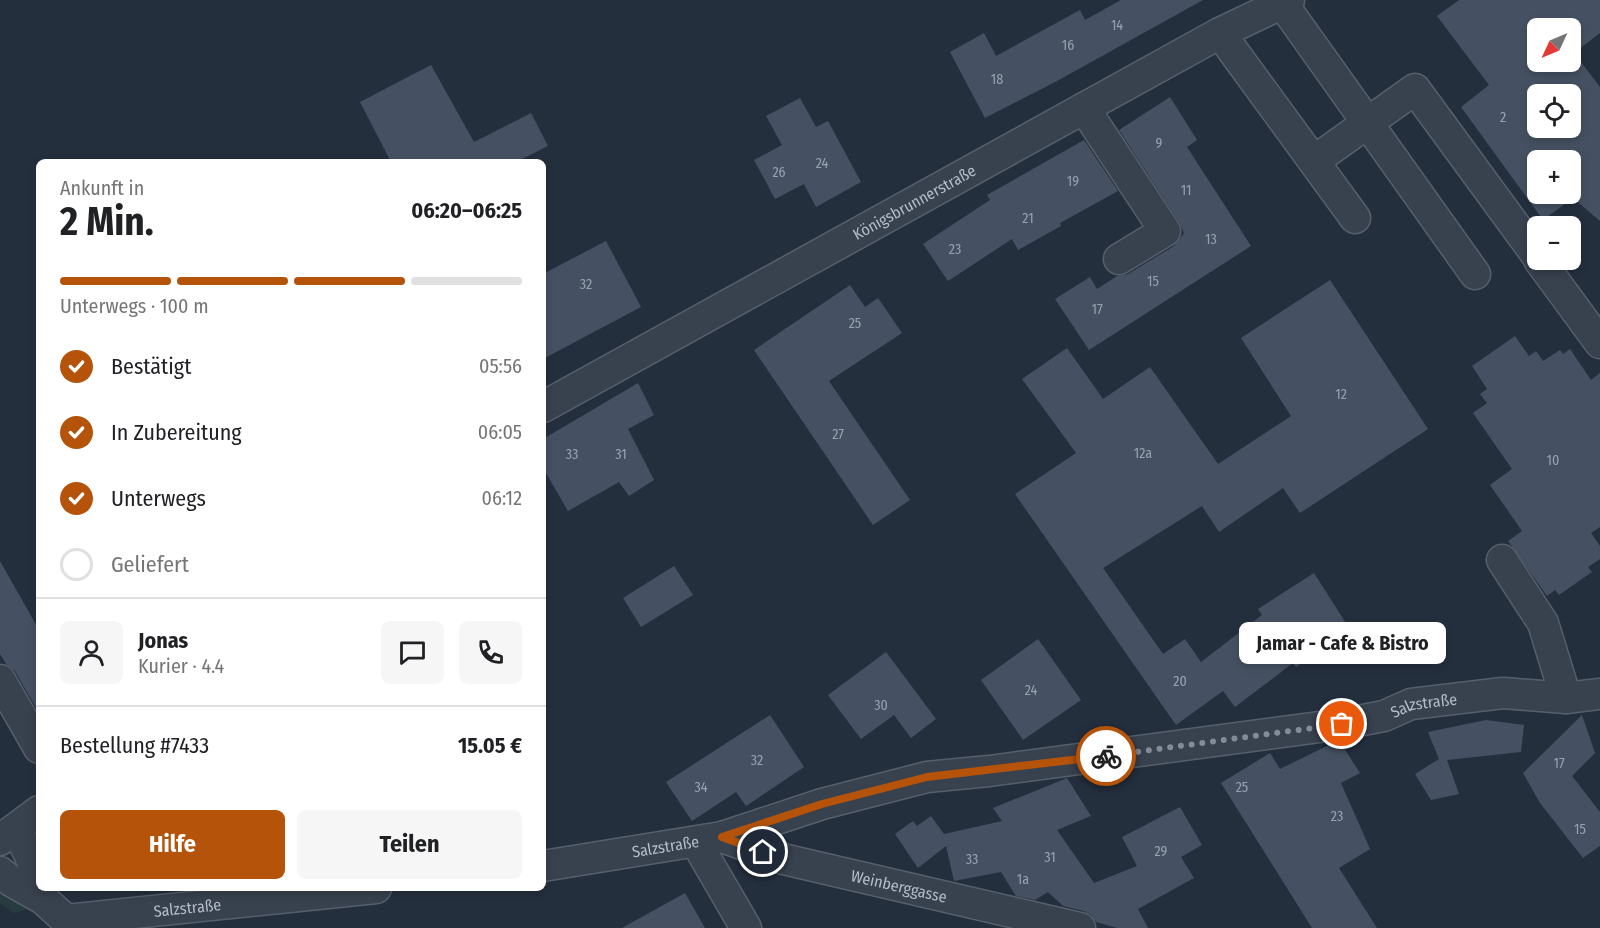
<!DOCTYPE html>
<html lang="de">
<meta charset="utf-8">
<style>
:root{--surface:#fff;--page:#f6f6f6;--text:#202124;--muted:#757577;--line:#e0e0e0;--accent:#b45309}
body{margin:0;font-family:"Fira Sans Condensed",sans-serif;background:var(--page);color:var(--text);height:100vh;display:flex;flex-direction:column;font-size:22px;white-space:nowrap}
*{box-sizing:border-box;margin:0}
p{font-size:20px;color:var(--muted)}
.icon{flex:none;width:33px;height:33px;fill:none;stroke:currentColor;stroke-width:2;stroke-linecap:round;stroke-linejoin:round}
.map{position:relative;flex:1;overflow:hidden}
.details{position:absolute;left:36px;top:159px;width:510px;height:732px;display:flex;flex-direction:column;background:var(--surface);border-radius:9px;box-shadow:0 3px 9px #0003}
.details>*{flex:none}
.needle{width:39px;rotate:226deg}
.controls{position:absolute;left:1527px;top:18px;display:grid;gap:12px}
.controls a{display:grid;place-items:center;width:54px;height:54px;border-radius:9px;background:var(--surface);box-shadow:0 3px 9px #0003;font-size:30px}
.pin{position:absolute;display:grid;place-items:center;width:51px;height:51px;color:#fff;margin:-26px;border:3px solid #fff;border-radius:50%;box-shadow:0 2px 6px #0007}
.courier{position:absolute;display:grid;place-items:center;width:60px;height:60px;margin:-30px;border:4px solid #b45309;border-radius:50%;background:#fff;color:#222;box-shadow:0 2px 8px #0007}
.bubble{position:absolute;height:42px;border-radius:9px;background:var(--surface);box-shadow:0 3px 9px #0003;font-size:20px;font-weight:700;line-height:42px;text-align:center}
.head em{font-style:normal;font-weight:700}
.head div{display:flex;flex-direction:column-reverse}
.head{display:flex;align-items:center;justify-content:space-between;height:102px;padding:0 24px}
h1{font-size:39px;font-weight:700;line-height:45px}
.bar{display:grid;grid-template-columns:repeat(4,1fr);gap:9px 6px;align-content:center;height:72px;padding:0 24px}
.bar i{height:8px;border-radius:4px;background:var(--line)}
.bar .on{background:var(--accent)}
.bar p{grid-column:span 4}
.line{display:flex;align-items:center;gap:15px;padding:0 24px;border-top:2px solid var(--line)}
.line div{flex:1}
.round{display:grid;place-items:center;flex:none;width:63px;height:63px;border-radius:9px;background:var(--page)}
ol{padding:0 24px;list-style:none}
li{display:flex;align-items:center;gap:18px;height:66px}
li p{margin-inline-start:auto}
li .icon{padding:6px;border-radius:50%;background:var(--accent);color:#fff;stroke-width:4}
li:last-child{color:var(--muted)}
li i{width:33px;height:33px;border:3px solid var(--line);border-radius:50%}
.button{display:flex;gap:12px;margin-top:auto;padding:12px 24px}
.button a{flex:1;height:69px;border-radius:9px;background:var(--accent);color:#fff;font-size:24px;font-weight:700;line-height:69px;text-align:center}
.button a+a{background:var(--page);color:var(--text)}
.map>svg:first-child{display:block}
.green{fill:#263c3f}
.building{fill:#455162;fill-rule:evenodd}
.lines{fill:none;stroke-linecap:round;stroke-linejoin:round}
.minor-casing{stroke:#565f6c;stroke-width:33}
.minor{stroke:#38414e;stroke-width:30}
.done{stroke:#828b98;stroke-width:6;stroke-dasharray:0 10.8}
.route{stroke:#b45309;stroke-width:8}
.labels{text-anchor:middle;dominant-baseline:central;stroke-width:5;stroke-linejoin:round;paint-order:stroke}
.number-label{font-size:14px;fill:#98a1af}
.street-label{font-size:16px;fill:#b4bcc9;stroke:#1d2633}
</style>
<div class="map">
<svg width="1600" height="928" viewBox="0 0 1600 928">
<rect width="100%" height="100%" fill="#242f3e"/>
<polygon class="green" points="0,893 7,895 32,908 14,913 0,903"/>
<g class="building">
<polygon points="1121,0 1203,0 1057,81 985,118 950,52 984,33 996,56 1080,10 1085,20"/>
<path d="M1459 0H1600V33L1574 53 1600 87V221L1573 198 1543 220 1461 107 1489 85 1437 16ZM1538 28H1570V62H1538ZM1538 94H1570V128H1538ZM1538 160H1570V194H1538Z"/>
<polygon points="431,65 474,142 531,113 548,146 516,162 391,162 360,102"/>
<polygon points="1170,97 1197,140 1187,147 1251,246 1089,350 1055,299 1090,277 1097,289 1117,276 1128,274 1174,246 1184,233 1179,222 1119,130"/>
<polygon points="800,98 816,127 828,121 861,182 816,207 804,184 775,199 754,160 782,145 766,116"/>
<polygon points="1084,140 1118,191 1060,223 1061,226 1018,250 1012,239 948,281 923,244 990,200 987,195"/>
<polygon points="606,241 641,307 543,359 543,274"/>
<polygon points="1330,280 1428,429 1300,513 1283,488 1219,532 1202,506 1103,568 1163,654 1185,639 1201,662 1262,615 1258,609 1314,573 1351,631 1296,667 1293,663 1235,707 1223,691 1176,725 1015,494 1076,453 1022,379 1067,348 1103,399 1150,367 1218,464 1291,416 1241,338"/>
<polygon points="850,285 865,307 878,298 902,333 829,381 910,500 873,525 754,350"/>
<polygon points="1515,336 1529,356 1536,351 1543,361 1560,350 1563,354 1570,349 1591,380 1600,373 1600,527 1591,533 1600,546 1600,559 1588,567 1592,572 1559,595 1555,590 1547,596 1508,541 1522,531 1490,485 1512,469 1473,413 1487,403 1480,394 1487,389 1472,366"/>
<polygon points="638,383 654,415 628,429 654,480 629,496 619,482 568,511 543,468 543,439"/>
<polygon points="0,561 39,630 39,713 15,671 6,664 0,654"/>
<polygon points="674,566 693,595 641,627 623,598"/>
<polygon points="1038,639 1081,700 1023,740 981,680"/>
<polygon points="886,652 936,719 911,738 894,715 861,739 828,695"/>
<polygon points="770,715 804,767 746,806 736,792 692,821 666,782"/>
<polygon points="1582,715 1595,753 1572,776 1600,812 1600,846 1583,858 1540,803 1523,773"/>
<polygon points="1486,720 1524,725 1521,752 1447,760 1459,794 1431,800 1415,774 1439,759 1428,732"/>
<polygon points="1340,742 1360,773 1341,783 1370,849 1339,868 1377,928 1312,928 1221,783 1270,753 1280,769 1333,743"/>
<polygon points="1067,778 1091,816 1057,830 1094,883 1137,866 1122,837 1180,807 1202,845 1181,857 1194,878 1138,909 1148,928 1117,928 1096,922 1091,915 1084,911 1063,906 1048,892 1035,900 1016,896 1001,872 954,881 946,846 918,868 895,834 913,821 917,826 931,816 944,834 1002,821 993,808"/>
<polygon points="685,893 705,928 622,928"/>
</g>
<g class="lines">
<defs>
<g id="minor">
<polyline points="1282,3 1475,274"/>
<polyline points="1220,33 1355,218"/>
<polyline points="1084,108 1165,231 1119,259"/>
<polyline points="1314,161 1415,89 1538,257"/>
<polyline points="1539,260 1600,343"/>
<path id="s1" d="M543 407 1220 33 1289 0"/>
<polyline points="1502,560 1543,623 1566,698"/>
<polyline points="0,680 39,748"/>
<path d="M15 829C27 846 34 862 39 883"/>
<path id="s2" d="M722 837 783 859 1080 928"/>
<polyline points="0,840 39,811"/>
<polyline points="696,842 746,928"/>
<path id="s3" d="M543 866 722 837 822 804 927 777 989 771 1342 724 1384 716 1411 704 1503 693 1566 698 1600 694"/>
<path id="s4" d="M0 872 11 881 43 899 66 920 376 888"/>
</g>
</defs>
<use href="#minor" class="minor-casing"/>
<use href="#minor" class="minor"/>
</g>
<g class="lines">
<polyline class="done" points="1106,756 1342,724"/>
<polyline class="route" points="763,852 722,837 822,804 927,777 1106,756"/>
</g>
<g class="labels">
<g class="number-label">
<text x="1117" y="25">14</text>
<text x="1068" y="45">16</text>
<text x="997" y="79">18</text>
<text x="1503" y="117">2</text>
<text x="1159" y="143">9</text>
<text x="822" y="163">24</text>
<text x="779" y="172">26</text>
<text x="1073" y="181">19</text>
<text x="1186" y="190">11</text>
<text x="1028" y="218">21</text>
<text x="1211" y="239">13</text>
<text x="955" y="249">23</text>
<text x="1153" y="281">15</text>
<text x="586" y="284">32</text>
<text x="1097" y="309">17</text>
<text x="855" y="323">25</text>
<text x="1341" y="394">12</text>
<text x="838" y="434">27</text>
<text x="1143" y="453">12a</text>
<text x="572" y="454">33</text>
<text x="621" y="454">31</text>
<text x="1553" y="460">10</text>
<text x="1180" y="681">20</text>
<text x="1031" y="690">24</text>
<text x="881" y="705">30</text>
<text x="757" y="760">32</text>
<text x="1559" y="763">17</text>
<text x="701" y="787">34</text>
<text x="1242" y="787">25</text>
<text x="1337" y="816">23</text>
<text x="1580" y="829">15</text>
<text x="1161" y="851">29</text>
<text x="1050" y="857">31</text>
<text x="972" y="859">33</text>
<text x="1023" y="879">1a</text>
</g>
<g class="street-label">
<text stroke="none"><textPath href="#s1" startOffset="424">Königsbrunnerstraße</textPath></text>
<text stroke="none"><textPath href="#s3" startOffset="898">Salzstraße</textPath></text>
<text stroke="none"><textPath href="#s3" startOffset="124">Salzstraße</textPath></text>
<text stroke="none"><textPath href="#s2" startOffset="184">Weinberggasse</textPath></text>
<text stroke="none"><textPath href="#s4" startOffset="204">Salzstraße</textPath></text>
</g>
</g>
</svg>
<div class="controls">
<a><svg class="needle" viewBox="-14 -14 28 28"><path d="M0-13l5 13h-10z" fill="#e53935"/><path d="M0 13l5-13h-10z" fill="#757577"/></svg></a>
<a><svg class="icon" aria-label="locate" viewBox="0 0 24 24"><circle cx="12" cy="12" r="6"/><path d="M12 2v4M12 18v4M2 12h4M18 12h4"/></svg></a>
<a>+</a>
<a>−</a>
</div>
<div class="pin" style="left:1342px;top:724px;background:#ea580c"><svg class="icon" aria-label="bag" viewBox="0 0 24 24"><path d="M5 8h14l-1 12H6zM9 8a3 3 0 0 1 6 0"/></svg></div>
<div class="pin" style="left:763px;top:852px;background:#1f2937"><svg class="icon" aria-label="home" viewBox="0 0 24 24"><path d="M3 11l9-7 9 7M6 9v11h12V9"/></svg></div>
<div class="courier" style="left:1106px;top:756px"><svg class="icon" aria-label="bike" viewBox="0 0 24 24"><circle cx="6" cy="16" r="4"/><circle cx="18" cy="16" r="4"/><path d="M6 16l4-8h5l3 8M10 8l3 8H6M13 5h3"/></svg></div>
<div class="bubble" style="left:1239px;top:622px;width:207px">Jamar - Cafe &amp; Bistro</div>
<section class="details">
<div class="head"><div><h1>2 Min.</h1><p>Ankunft in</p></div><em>06:20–06:25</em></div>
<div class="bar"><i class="on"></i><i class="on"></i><i class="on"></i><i></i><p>Unterwegs · 100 m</p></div>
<ol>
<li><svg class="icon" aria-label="check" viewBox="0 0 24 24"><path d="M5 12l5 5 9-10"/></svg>Bestätigt<p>05:56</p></li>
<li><svg class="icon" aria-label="check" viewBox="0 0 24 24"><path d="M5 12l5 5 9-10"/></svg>In Zubereitung<p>06:05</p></li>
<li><svg class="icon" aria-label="check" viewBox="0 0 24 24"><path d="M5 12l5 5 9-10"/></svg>Unterwegs<p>06:12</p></li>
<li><i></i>Geliefert</li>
</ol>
<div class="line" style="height:108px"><a class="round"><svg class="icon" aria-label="person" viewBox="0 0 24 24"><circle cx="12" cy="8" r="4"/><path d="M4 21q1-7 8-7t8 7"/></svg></a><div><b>Jonas</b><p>Kurier · 4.4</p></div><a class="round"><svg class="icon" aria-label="chat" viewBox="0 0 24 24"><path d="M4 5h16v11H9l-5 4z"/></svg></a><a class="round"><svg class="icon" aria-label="phone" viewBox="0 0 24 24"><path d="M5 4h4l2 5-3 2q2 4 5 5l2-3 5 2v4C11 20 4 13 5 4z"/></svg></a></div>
<div class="line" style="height:78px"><div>Bestellung #7433</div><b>15.05 €</b></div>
<div class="button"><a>Hilfe</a><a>Teilen</a></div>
</section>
</div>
